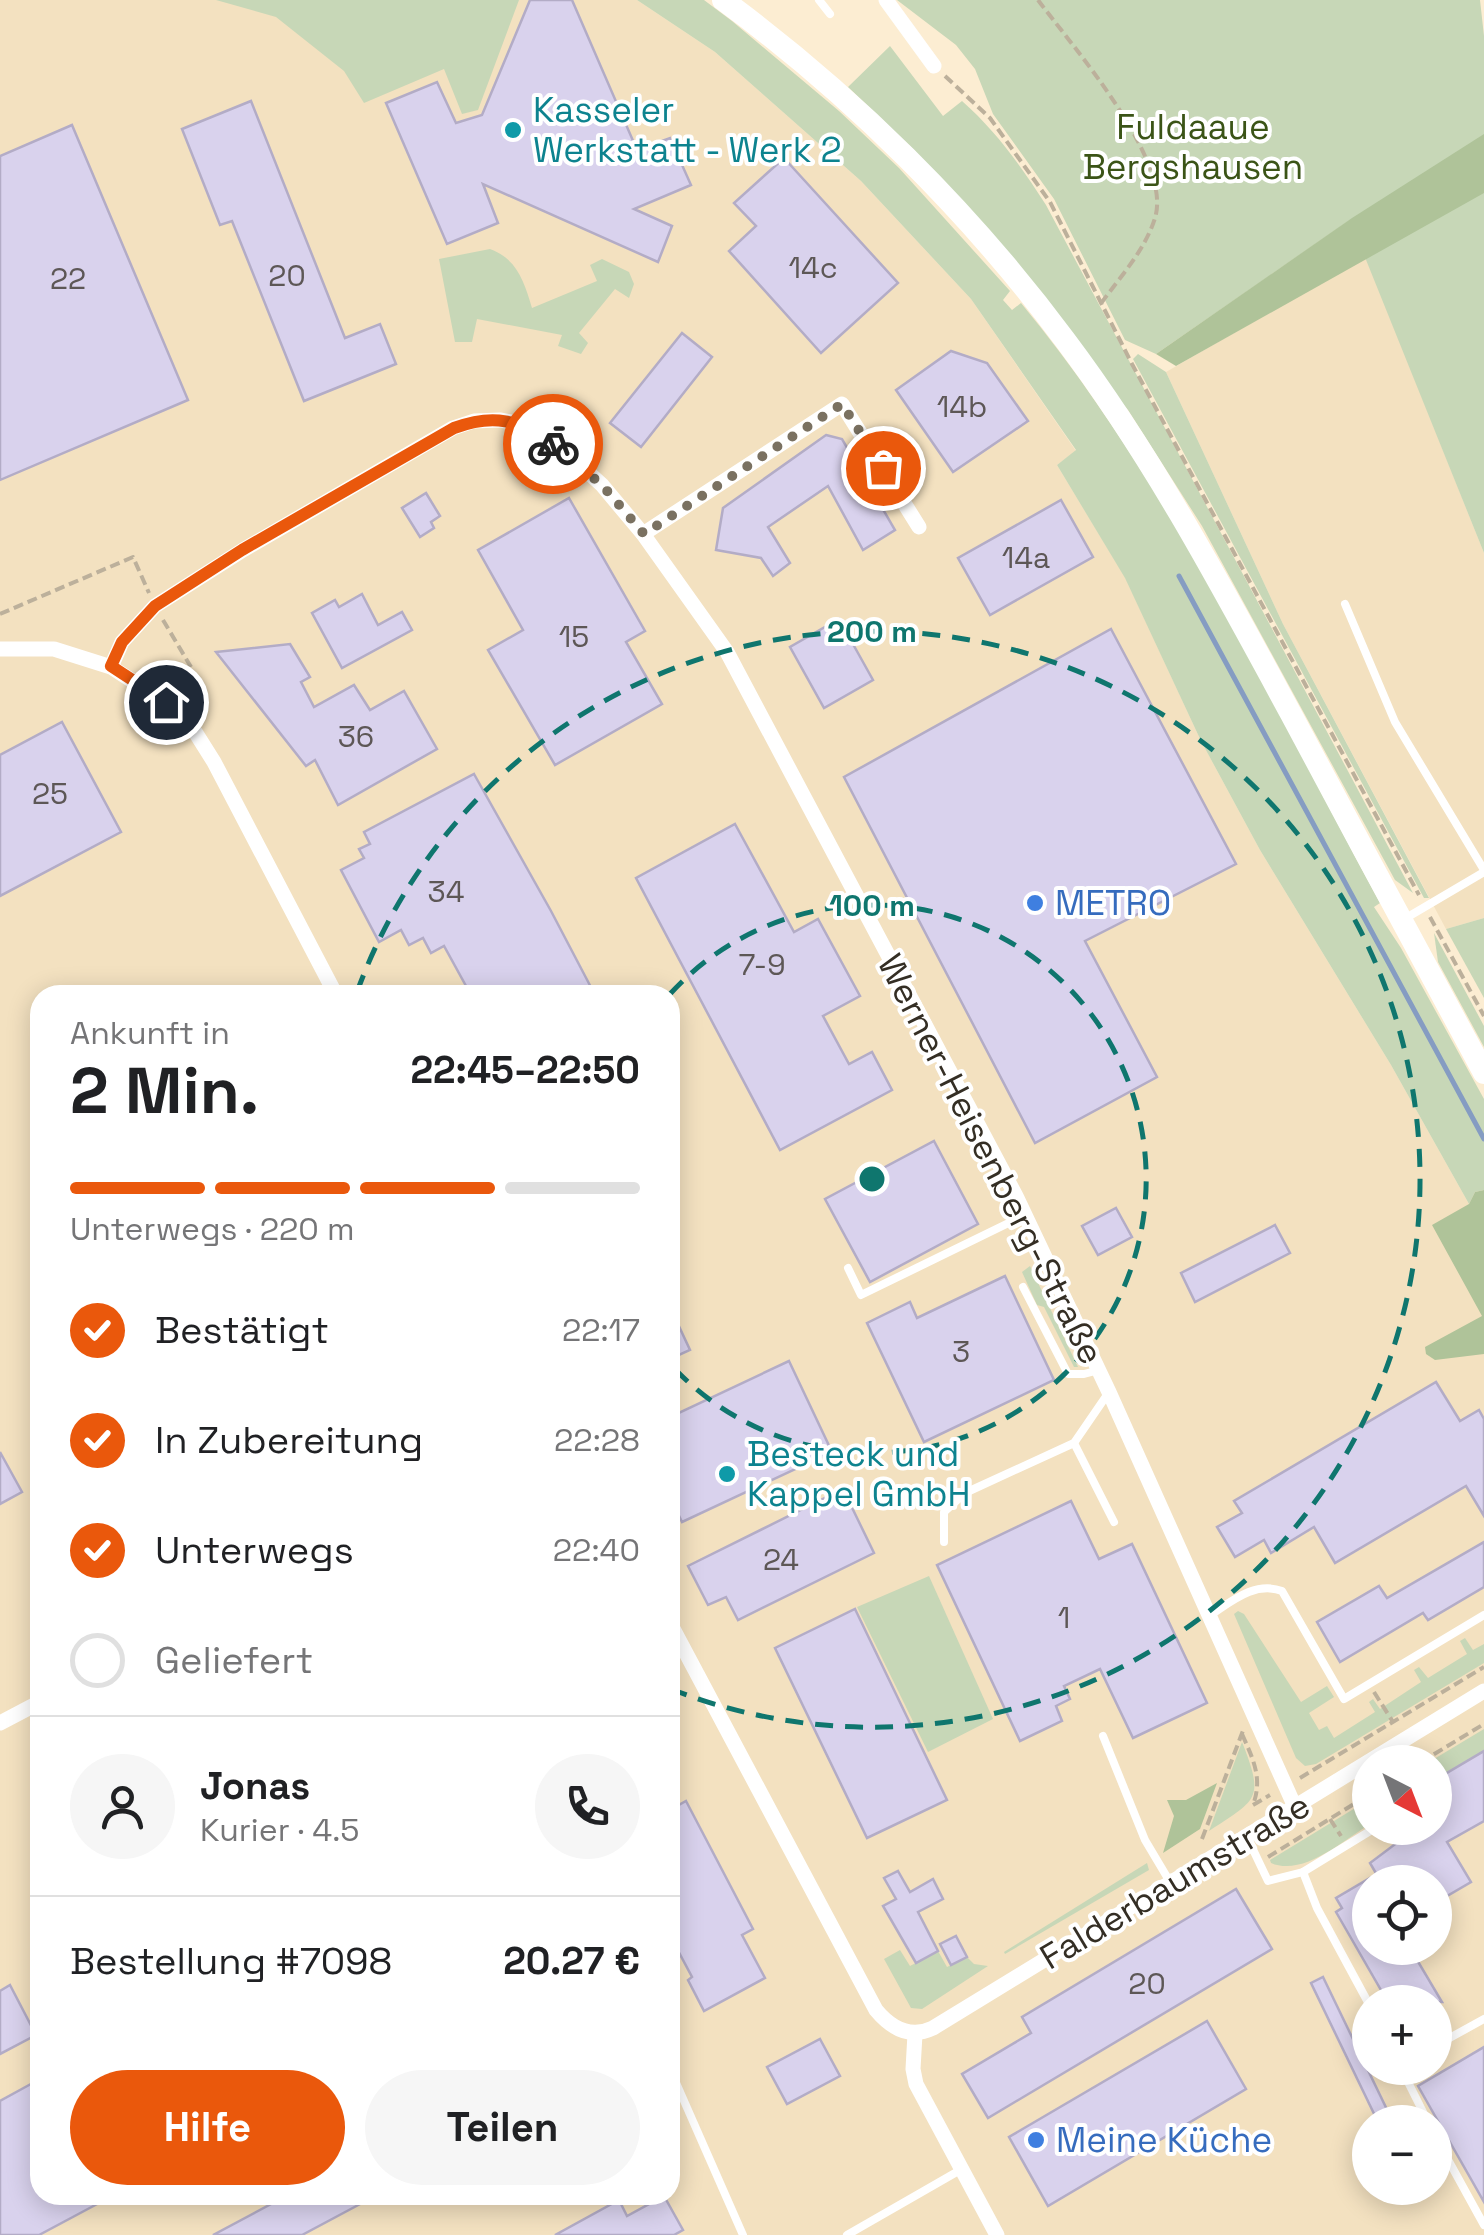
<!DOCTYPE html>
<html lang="de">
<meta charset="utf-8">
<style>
:root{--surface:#fff;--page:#f6f6f6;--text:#202124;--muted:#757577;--line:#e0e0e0;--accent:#ea580c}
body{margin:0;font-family:"Space Grotesk",sans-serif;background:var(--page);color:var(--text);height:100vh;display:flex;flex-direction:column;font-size:38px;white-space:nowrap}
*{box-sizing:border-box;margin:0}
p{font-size:32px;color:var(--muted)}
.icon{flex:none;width:55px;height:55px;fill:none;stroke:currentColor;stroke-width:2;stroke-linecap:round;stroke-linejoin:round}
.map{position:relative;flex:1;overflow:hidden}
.side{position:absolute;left:30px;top:985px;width:650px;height:1220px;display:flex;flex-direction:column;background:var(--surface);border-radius:30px;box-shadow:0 5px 25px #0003}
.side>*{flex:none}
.needle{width:65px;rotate:138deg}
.controls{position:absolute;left:1352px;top:1745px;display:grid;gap:20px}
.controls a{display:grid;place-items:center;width:100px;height:100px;border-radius:50%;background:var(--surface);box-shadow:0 5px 25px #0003;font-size:50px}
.pin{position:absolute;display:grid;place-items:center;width:85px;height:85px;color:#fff;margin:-42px;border:5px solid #fff;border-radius:50%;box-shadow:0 2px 10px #0007}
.courier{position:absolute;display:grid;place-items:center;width:100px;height:100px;margin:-50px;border:8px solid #ea580c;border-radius:50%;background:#fff;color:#222;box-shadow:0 2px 12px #0007}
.summary em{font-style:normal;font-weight:700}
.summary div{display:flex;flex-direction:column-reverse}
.summary{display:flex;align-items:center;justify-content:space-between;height:170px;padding:0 40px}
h1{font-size:65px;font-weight:700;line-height:75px}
.bar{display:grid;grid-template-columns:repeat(4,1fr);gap:15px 10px;align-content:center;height:120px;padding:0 40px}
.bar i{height:12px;border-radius:8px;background:var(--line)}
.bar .active{background:var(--accent)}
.bar p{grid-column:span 4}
.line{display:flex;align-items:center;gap:25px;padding:0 40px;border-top:2px solid var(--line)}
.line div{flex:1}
.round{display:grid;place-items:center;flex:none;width:105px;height:105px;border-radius:52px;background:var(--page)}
ol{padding:0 40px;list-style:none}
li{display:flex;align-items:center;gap:30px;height:110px}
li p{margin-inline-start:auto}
li .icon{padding:10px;border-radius:50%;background:var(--accent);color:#fff;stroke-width:4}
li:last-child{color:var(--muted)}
li i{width:55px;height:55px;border:5px solid var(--line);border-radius:50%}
.button{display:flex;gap:20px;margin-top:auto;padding:20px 40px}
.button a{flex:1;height:115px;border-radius:60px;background:var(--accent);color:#fff;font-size:40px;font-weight:700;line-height:115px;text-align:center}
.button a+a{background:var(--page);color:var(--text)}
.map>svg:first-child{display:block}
.built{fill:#f3e1c0;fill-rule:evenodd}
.green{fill:#c7d7b7}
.forest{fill:#afc399}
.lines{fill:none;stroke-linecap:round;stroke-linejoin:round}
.stream{stroke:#859cc2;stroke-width:5}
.building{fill:#d9d2ed;stroke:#b3acc6;stroke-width:2.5}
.path{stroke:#bcb09b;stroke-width:4;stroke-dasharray:10 5;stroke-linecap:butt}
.service{stroke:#fff;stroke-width:8}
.minor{stroke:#fff;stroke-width:15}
.secondary{stroke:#fff;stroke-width:22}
.done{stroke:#7a7161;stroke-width:10;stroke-dasharray:0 18}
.route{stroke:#ea580c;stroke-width:12}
.ring{fill:none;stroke:#0f766e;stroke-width:5;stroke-dasharray:18 12}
.culture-dot{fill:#0f9aa8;stroke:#fff;stroke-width:4}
.shop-dot{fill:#3f7fe0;stroke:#fff;stroke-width:4}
.labels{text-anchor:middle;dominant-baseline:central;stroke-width:8;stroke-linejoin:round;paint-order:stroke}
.number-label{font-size:30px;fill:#5d5756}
.culture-label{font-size:35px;fill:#0d838f;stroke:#fff;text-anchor:start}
.park-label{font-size:35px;fill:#3b5417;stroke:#fff}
.shop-label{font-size:35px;fill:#366cbe;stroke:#fff;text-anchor:start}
.street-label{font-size:35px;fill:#342e24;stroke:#fff}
.centre{fill:#0f766e;stroke:#fff;stroke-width:5}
.ring-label{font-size:30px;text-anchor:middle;font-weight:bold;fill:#0f766e;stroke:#fff;stroke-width:8;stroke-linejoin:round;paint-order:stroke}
</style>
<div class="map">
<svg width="1484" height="2235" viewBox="0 0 1484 2235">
<rect width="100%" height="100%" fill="#fcedd2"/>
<g class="built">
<path d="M0 0H637L715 52 861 181 971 299 1076 451 1057 465 1125 577 1201 741 1260 850 1391 1065 1469 1204 1484 1320V2235H0ZM40 995H670V2195H40ZM1370 1762H1435V1828H1370ZM1370 1882H1435V1948H1370ZM1370 2002H1435V2068H1370ZM1370 2122H1435V2188H1370Z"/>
<polygon points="1366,257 1484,553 1484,918 1446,929 1283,624 1166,372"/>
</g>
<g class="green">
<polygon points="216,0 519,0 478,110 462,114 444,69 364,103 344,71 276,17"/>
<path d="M637 0H704L732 21 839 111 899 168 1010 291 1003 300 1012 310 1021 303C1169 482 1270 700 1380 903L1374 907 1401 948 1484 1099V1190L1475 1192 1469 1204 1391 1065 1260 850 1201 741 1125 578 1057 465 1076 450 971 299 861 181 715 52Z"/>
<polygon points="897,0 1480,0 1484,36 1484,553 1350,220 1156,354 1125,340 1054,199 993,114 975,69 956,45"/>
<path d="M890 46 943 116 962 101C996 131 1021 166 1046 205L1413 893 1395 880 1202 526 1128 410 914 150 848 87Z"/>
<path d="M490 249C517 259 524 281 532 308L597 281 590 265 602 259 629 272 634 284 629 298 615 289 579 333 588 343 581 354 558 346 562 335 477 319 472 342H455L439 259Z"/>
<polygon points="1138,354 1166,372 1283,624 1429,898 1424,898 1133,359"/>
<polygon points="1484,918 1484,998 1446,929"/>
<polygon points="1434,933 1484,1026 1484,1047 1438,962"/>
<polygon points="1030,1266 1078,1367 1074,1367 1044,1307 1037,1305 1022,1272"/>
<polygon points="929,1576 993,1719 928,1752 857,1607"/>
<polygon points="1238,1611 1244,1614 1301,1702 1327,1686 1334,1697 1309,1713 1319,1730 1327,1726 1334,1738 1375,1712 1369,1702 1373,1699 1380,1709 1421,1682 1414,1670 1419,1667 1428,1678 1467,1654 1460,1641 1465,1638 1473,1650 1484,1644 1484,1663 1316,1764 1305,1766 1296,1758 1234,1614"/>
<polygon points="1484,1729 1484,1751 1435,1780 1435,1762 1429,1762"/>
<path d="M1242 1742C1265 1800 1257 1799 1209 1831Z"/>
<path d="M1370 1799V1824C1344 1840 1303 1877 1271 1863L1270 1860Z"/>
<polygon points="1147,1863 1149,1870 1005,1954 1004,1952"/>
<polygon points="900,1950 910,1966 938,1951 947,1967 967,1957 974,1964 988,1966 922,2009 911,2008 884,1959"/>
</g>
<g class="forest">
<polygon points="1484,134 1484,193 1176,366 1156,354 1352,218"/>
<polygon points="1484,1190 1484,1354 1435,1360 1426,1354 1425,1347 1482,1316 1432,1225 1469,1204 1475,1192"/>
<polygon points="1217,1783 1200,1829 1163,1853 1174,1816 1167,1800 1186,1800"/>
</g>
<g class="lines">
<polyline class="stream" points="1179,576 1484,1139"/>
</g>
<g class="building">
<polygon points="530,0 572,0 637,150 670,138 691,185 634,209 672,226 658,262 483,184 498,223 447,244 386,103 437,82 456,123 482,115"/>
<polygon points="251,101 345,338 380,324 396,364 304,401 232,221 220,225 182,129"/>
<polygon points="72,125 188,400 0,480 0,156"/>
<polygon points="784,158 898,283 821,353 729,251 756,226 734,203"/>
<polygon points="682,333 712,357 641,447 610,423"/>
<polygon points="951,351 987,363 1028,421 953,472 896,390"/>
<polygon points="826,435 842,439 895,530 863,550 828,486 768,527 790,563 773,576 761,558 716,550 723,508"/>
<polygon points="426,493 440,516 431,522 434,528 420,537 402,508"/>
<polygon points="569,498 645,631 626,642 662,704 555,765 488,650 523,630 478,550"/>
<polygon points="1061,500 1093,557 990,615 958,558"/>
<polygon points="362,594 378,625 402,612 412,630 342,668 312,613 335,600 339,607"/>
<polygon points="839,619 873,680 824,708 790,647"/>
<polygon points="1111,629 1236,864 1085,941 1157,1077 1035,1143 844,777"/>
<polygon points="290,644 310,677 301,682 314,707 354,685 370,710 404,691 437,749 338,805 315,760 306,766 216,652"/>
<polygon points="62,722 121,832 0,896 0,755"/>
<polygon points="474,774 551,911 595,995 471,995 444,946 431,953 423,938 409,945 401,930 379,942 341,870 364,858 359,849 370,844 364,832"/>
<polygon points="735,824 794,932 818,919 860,996 823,1016 849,1064 872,1052 892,1090 780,1150 636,878"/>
<polygon points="934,1141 978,1224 870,1282 825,1199"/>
<polygon points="1116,1208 1132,1237 1098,1255 1082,1226"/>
<polygon points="1275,1225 1290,1253 1195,1302 1181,1273"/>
<polygon points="1005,1276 1054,1380 924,1442 867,1323 910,1302 917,1318"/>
<polygon points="670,1307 690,1350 670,1359"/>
<polygon points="789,1361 832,1452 682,1522 670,1497 670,1417"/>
<polygon points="1436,1382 1460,1421 1479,1410 1484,1419 1484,1516 1466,1486 1335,1563 1314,1527 1271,1553 1264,1540 1235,1557 1217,1527 1242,1513 1234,1501"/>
<polygon points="0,1452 22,1492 0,1504"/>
<polygon points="843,1489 874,1553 738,1620 726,1597 708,1605 688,1566"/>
<polygon points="1071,1501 1099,1559 1132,1544 1207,1703 1133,1738 1100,1669 1064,1686 1070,1699 1056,1706 1062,1721 1020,1741 937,1565"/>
<polygon points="1484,1542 1484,1587 1428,1620 1423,1613 1340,1662 1317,1622 1379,1586 1387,1598"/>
<polygon points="855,1609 947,1800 867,1838 775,1648"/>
<polygon points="1484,1751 1484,1821 1447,1842 1471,1882 1435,1903 1435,1882 1381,1882 1370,1863 1410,1833 1407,1828 1435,1828 1435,1780"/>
<polygon points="686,1801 753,1929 742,1935 765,1978 704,2011 688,1980 692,1977 676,1947 670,1950 670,1810"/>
<polygon points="898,1871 910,1892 933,1879 943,1899 918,1912 938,1951 916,1963 883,1906 896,1899 884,1878"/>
<polygon points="1370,1878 1370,1948 1410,1948 1442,2002 1397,2002 1392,1993 1385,1997 1336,1912 1342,1908 1336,1898"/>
<polygon points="1236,1889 1272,1949 988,2118 962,2074 1031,2033 1022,2017"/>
<polygon points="956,1936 967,1957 951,1965 940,1944"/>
<polygon points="1323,1977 1393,2122 1378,2122 1311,1983"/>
<polygon points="10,1985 36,2035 0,2054 0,1991"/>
<polygon points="1207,2021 1246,2089 1048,2206 1009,2137"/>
<polygon points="820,2039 840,2076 787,2104 767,2067"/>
<polygon points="1484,2047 1484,2202 1418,2086"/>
<polygon points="40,2079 40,2195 114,2195 39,2235 0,2235 0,2101"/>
<polygon points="288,2195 377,2195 302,2235 213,2235"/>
<polygon points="664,2196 683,2230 674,2235 555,2235 619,2200 627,2216"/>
</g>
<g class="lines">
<g class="path">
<path d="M1038 0C1072 46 1173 160 1155 218 1145 250 1121 276 1102 302"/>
<polyline points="945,76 990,118 1050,202 1132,364 1419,895"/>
<polyline points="0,614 133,557 149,593"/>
<polyline points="163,620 191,667"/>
<polyline points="1430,917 1484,1016"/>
<polyline points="1374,1692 1393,1722"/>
<path d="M1242 1734C1253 1759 1263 1778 1253 1805"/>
<polyline points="1421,1762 1484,1724"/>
<polyline points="1300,1778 1484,1667"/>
<polyline points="1253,1805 1270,1795"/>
<polyline points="1330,1819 1341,1836"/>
<polyline points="1202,1839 1244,1728"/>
<polyline points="1268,1857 1370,1794"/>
</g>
<g class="service">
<polyline points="819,0 830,14"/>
<polyline points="1345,604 1395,722 1484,870"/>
<polyline points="1406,918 1484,872"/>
<polyline points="848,1268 861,1295 1025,1215"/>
<polyline points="1023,1287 1068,1374 1084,1374 1099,1370"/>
<polyline points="1074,1443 1114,1522"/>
<polyline points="944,1542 944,1512 965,1493 1074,1443 1109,1392"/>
<path d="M1209 1616C1232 1601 1255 1581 1282 1591L1344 1699 1484 1615"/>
<polyline points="1103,1736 1145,1840 1170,1882"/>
<polyline points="1247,1837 1268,1881 1303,1872 1375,1828"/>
<polyline points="1303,1872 1317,1908 1370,2006"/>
<polyline points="1435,2046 1484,2019"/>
<polyline points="1401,2068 1428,2122"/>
<polyline points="670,2069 743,2235"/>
<polyline points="1435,2136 1484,2225"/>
<polyline points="847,2235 962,2169"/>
</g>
<g class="minor">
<polyline points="886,0 934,66"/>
<polyline points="643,534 842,404 919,527"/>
<polyline points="0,649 54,649 111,667 165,702 192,727 214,762 336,995"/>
<polyline points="111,667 122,642 155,606 243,550 453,428 474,421 500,420 523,424 568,454 602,485 643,534 727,652 1016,1196 1109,1392 1295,1807"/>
<path d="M670 1623 876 2010C891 2028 910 2039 933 2028L1484 1691"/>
<polyline points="0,1723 40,1702"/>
<polyline points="915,2034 913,2069 916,2084 997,2235"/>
</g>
<path class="secondary" d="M723 0C851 94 970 212 1065 340 1153 457 1221 585 1291 714 1355 834 1419 953 1484 1073"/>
</g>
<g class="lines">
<polyline class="done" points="553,444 602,485 644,534 842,404 883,468"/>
<path class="route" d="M166 702 111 666 122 642 155 606 242 550 454 428C495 413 517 420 553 444"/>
</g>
<g class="ring">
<path d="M670 994A274 274 0 1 1 672 1366"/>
<path d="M357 992A548 548 0 1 1 671 1689"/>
</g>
<g class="culture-dot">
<circle cx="513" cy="130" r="10"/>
<circle cx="727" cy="1474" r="10"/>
</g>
<g class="shop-dot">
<circle cx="1035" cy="903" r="10"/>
<circle cx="1036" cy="2140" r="10"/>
</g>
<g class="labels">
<g class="number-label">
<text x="813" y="267">14c</text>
<text x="287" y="275">20</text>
<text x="68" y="278">22</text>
<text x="962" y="406">14b</text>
<text x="1026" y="557">14a</text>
<text x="574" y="636">15</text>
<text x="356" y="736">36</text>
<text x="50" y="793">25</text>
<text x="446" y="891">34</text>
<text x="762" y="964">7-9</text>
<text x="961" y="1351">3</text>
<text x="781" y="1559">24</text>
<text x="1064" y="1617">1</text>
<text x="1147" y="1983">20</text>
</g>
<g class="culture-label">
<text x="533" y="110">Kasseler<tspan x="533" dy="40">Werkstatt - Werk 2</tspan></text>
<text x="747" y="1454">Besteck und<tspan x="747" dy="40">Kappel GmbH</tspan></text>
</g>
<g class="park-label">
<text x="1193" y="127">Fuldaaue<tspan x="1193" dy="40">Bergshausen</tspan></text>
</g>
<g class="shop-label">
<text x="1055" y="903">METRO</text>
<text x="1056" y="2140">Meine Küche</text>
</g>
<g class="street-label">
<text transform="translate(991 1159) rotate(63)">Werner-Heisenberg-Straße</text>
<text transform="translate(1175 1881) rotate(-31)">Falderbaumstraße</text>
</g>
</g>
<circle cx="872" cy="1179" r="15" class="centre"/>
<g class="ring-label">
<text x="872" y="642">200 m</text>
<text x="872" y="916">100 m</text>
</g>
</svg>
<div class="controls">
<a><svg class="needle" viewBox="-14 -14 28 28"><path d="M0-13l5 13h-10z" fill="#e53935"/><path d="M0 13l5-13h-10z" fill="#757577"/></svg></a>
<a><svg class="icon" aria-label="locate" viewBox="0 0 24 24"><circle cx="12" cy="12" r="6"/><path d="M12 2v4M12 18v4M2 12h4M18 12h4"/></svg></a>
<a>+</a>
<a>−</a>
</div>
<div class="pin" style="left:883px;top:468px;background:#ea580c"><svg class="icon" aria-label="bag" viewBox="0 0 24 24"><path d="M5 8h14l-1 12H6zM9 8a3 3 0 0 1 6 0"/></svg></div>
<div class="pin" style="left:166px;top:702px;background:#1f2937"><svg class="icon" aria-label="home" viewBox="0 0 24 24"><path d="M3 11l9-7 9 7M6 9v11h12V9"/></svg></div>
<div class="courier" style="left:553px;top:444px"><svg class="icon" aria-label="bike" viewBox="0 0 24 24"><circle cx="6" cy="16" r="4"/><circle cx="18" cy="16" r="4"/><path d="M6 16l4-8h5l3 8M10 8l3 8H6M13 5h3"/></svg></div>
<section class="side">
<div class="summary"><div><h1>2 Min.</h1><p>Ankunft in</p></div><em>22:45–22:50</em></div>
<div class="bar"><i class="active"></i><i class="active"></i><i class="active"></i><i></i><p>Unterwegs · 220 m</p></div>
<ol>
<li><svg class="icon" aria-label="check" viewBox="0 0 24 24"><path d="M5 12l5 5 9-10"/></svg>Bestätigt<p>22:17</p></li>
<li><svg class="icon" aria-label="check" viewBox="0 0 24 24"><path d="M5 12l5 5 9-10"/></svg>In Zubereitung<p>22:28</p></li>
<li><svg class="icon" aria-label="check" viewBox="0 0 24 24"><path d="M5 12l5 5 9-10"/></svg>Unterwegs<p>22:40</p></li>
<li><i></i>Geliefert</li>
</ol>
<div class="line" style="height:180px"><a class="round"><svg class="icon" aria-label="person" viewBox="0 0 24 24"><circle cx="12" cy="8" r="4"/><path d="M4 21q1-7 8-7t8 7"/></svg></a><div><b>Jonas</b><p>Kurier · 4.5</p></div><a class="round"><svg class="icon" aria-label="phone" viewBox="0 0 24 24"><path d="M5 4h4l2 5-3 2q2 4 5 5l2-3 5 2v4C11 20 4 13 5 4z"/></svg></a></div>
<div class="line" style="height:130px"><div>Bestellung #7098</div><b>20.27 €</b></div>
<div class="button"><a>Hilfe</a><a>Teilen</a></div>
</section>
</div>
